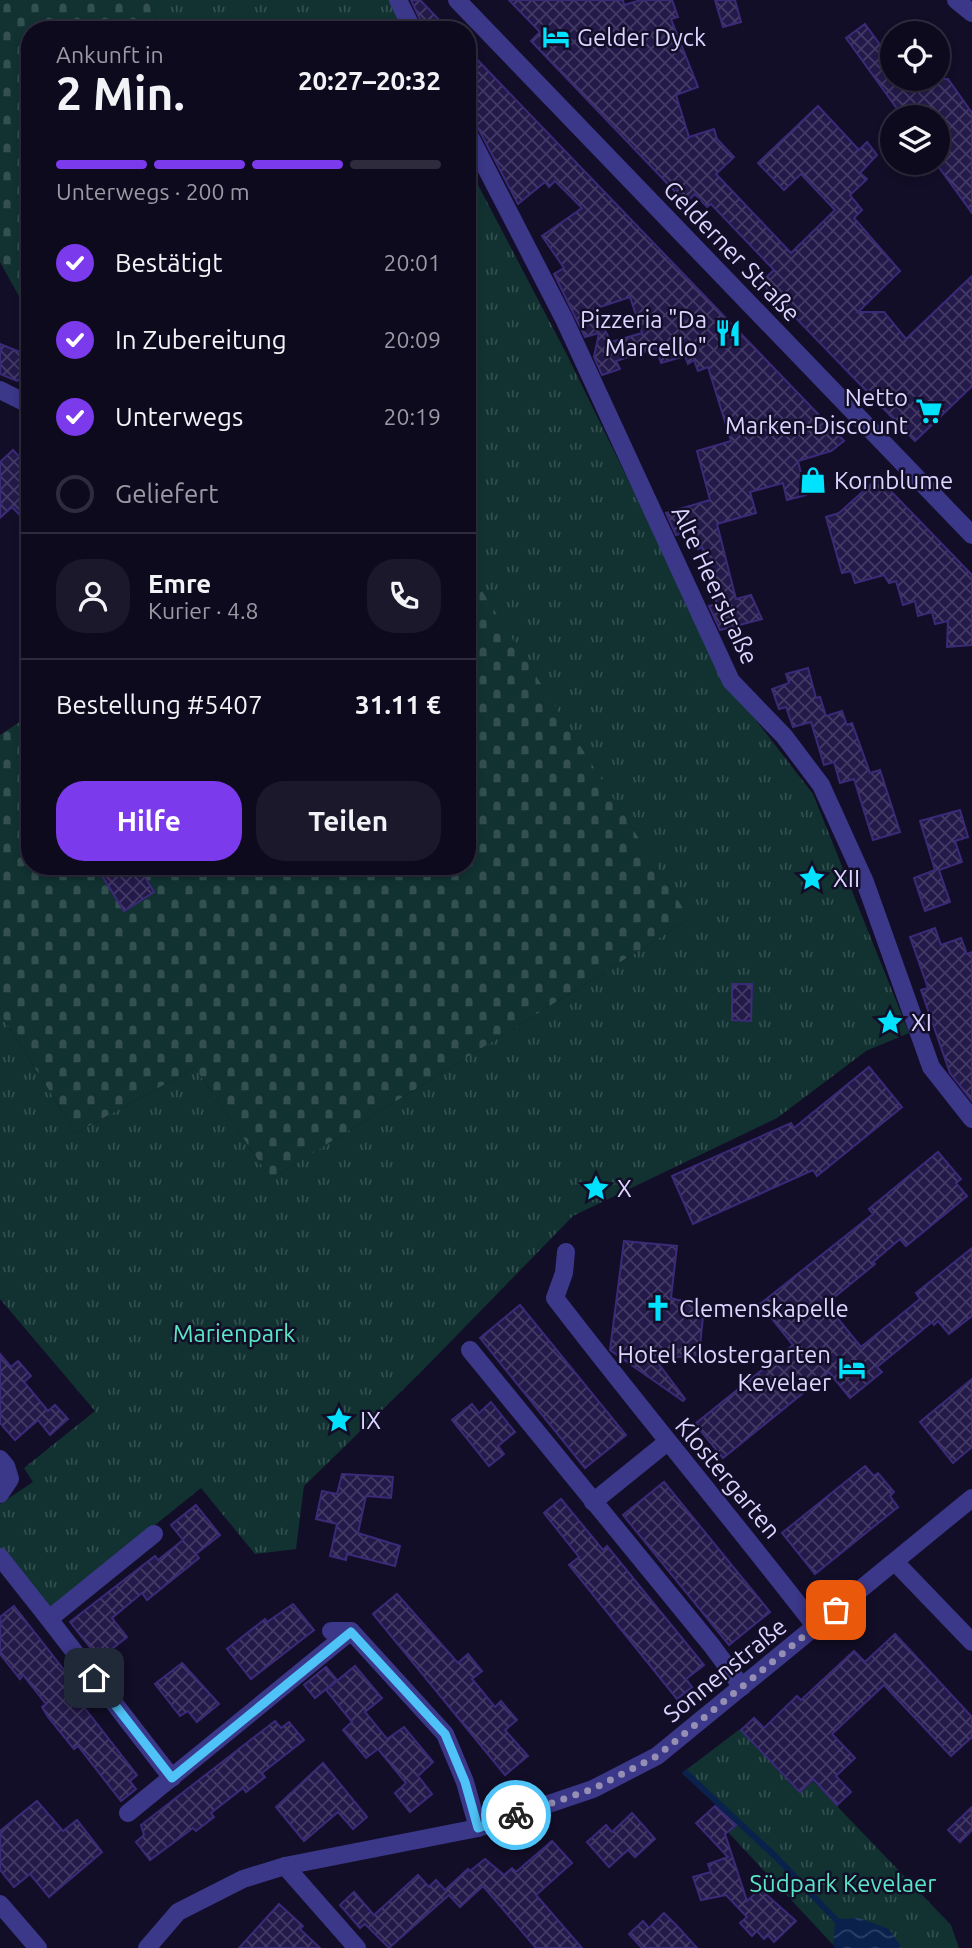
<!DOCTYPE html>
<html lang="de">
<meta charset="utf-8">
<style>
:root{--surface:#0e0a1e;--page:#1c182b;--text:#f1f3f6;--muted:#9b9aa4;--line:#2e2b3c;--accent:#7c3aed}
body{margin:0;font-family:Ubuntu,sans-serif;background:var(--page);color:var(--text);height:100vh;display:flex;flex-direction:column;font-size:26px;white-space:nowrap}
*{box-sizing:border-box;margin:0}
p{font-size:23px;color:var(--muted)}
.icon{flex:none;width:38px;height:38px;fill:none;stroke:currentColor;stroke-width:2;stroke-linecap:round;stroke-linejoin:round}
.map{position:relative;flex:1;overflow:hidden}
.sheet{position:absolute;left:21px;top:21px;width:455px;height:854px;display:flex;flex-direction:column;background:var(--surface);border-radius:28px;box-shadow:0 4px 10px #0003,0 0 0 2px var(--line)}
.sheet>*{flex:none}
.fabs{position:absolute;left:880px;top:21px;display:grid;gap:14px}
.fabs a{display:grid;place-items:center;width:70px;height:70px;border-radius:50%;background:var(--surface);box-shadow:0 4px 10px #0003,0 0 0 2px var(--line);font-size:35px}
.pin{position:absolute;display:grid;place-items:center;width:60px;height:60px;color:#fff;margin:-30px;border-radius:14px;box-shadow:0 4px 10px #0006}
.courier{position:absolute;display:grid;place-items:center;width:70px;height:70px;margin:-35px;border:5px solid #4fc3f7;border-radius:50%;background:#fff;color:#222;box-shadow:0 2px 9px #0007}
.overview em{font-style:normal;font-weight:700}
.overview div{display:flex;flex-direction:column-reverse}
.overview{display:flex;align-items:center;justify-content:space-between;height:119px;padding:0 35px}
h1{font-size:46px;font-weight:700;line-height:52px}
.bar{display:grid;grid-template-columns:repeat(4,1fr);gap:10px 7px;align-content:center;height:84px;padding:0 35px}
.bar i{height:9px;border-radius:5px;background:var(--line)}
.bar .on{background:var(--accent)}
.bar p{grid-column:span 4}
.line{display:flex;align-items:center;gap:18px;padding:0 35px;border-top:2px solid var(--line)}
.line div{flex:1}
.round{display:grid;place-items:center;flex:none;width:74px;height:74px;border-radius:28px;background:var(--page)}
ol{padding:0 35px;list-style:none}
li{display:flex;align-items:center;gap:21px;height:77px}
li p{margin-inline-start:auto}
li .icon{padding:7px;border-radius:50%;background:var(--accent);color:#fff;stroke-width:4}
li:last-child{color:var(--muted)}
li i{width:38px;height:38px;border:4px solid var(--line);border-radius:50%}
.cta{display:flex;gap:14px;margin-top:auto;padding:14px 35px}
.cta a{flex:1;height:80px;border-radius:28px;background:var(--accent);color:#fff;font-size:28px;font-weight:700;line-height:80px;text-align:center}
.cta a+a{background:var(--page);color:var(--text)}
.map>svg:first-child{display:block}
.cemetery{fill:url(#cemetery-stones)}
.park{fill:url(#park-tufts)}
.water{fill:url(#water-waves)}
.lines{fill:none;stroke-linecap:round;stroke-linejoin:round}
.stream{stroke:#0a214c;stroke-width:6}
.building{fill:url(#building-cross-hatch);stroke:#3b2a77;stroke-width:2;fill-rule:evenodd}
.minor{stroke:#3b3789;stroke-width:18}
.done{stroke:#958fb4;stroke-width:7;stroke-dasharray:0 12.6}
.route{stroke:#4fc3f7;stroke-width:9}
.labels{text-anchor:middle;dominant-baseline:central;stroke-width:5;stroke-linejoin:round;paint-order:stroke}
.poi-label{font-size:24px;fill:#dbd5ff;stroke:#130e28;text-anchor:start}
.street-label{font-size:24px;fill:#dbd5ff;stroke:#130e28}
.park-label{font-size:24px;fill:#5be5c5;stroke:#130e28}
</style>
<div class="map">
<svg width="972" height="1948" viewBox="0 0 972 1948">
<defs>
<pattern id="cemetery-stones" width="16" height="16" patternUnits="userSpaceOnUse" patternTransform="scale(1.75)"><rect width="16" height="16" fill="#113231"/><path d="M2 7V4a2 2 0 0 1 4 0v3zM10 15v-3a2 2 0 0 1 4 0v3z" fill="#334f50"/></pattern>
<pattern id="park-tufts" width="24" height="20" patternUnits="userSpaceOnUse" patternTransform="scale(1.75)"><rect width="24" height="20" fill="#113231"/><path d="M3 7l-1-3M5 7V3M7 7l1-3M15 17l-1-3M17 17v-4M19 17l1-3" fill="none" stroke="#334f50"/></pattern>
<pattern id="water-waves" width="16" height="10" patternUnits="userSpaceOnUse" patternTransform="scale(1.75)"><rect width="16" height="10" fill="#0a214c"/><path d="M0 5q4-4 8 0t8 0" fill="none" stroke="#2d4067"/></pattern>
<pattern id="building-cross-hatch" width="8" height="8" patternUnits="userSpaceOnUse" patternTransform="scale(1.75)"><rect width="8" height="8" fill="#241a4a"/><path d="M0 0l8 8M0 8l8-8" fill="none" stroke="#433a65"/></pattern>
</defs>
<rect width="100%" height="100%" fill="#130e28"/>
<g class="cemetery">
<polygon points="0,0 147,0 162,30 30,30 30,316 0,262"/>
<polygon points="477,582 690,919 271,1179 195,1068 76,1133 0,1013 0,735 30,715 30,866 467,866 467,587"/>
</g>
<g class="park">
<polygon points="147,0 395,0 407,30 162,30"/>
<polygon points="467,164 566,353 728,684 813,794 909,1033 866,1051 777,1118 573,1216 419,1374 304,1486 296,1549 255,1554 201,1488 49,1610 0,1550 0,1504 33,1482 24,1468 95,1411 0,1299 0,1013 76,1133 195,1068 271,1179 690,919 477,583 467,587"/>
<polygon points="740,1729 800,1793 813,1781 951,1925 959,1948 836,1948 728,1832 737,1824 682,1773"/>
</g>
<polygon class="water" points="859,1918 889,1929 902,1948 836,1948 833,1945 835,1922 839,1919"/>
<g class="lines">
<polyline class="stream" points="686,1773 776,1857 837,1921"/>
</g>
<g class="building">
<polygon points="411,0 420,0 449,30 425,30"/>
<polygon points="509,0 623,0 624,5 641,0 672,0 678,17 671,19 698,87 676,95 689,137 714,129 717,139 734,157 716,174 791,253 835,210 801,174 784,190 758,163 818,106 859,150 867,142 877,155 860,173 867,179 850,195 862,210 854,218 900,271 858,312 884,312 906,339 972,276 972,386 915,441 761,282 774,270 711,204 707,207 695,194 686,203 531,41 540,32"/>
<polygon points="715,0 735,0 741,22 723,27"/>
<polygon points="865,24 881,46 892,38 892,79 948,79 972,113 972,213 938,166 938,117 903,117 846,38"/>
<path d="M467 49 844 441 831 451 798 461 806 495 787 500 783 483 750 492 756 513 717 524 736 599 751 595 762 619 720 630 709 606 717 604 702 547 698 549 691 531 676 535 666 513 710 500 697 451 731 441 708 367 698 371 694 360 688 364 685 356 661 363 656 348 616 361 620 369 602 375 594 357 599 333 585 337 554 274 564 268 542 236 582 208 555 181 549 187 545 182 518 204 477 126 467 117ZM630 297 642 333 611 342 594 309Z"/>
<polygon points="0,344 30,356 30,373 17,381 0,374"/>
<polygon points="13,450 30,468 30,526 12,507 0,518 0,462"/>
<polygon points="878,478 972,575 972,645 947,647 948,621 935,624 932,612 918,616 915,601 903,605 896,581 889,583 884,575 855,583 851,571 842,573 826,517 839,513"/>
<polygon points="808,668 816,698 820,697 826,716 842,711 847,725 852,723 870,773 880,770 900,832 873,840 854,779 840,783 834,762 824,765 811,722 793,727 786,707 779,709 772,689 789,683 786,674"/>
<polygon points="960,810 968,837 955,841 962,862 939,870 950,902 925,911 914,878 935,870 920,821"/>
<polygon points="96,866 138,866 154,892 124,911"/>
<polygon points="935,928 941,945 961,938 967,954 972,952 972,1101 950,1073 921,990 928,988 910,937"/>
<polygon points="732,984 752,984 751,1021 732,1020"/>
<polygon points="869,1067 902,1107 817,1176 813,1170 693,1224 672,1176 791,1123 794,1128"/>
<polygon points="938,1152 961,1179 956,1183 967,1196 906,1246 900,1239 873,1262 875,1264 826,1304 861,1347 920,1299 916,1293 972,1248 972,1316 949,1334 938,1321 934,1325 932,1322 877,1367 882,1372 850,1398 829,1372 723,1458 695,1424 793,1345 760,1304 873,1214 869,1209"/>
<polygon points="624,1241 677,1246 671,1298 704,1307 699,1355 655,1359 685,1399 683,1401 610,1350"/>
<polygon points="520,1305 626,1435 585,1468 480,1338"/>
<polygon points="0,1354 11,1367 18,1361 31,1376 24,1382 48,1411 55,1405 68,1419 50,1435 38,1420 15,1440 0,1423"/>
<polygon points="972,1379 972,1447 953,1463 920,1422"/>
<polygon points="491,1402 515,1432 498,1446 504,1454 489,1466 452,1420 472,1404 479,1413"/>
<polygon points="865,1466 874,1476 878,1473 894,1492 890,1496 898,1507 815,1574 782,1533"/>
<polygon points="342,1474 393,1477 391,1498 366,1496 358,1533 400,1546 395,1566 347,1554 346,1560 330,1556 337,1524 316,1519 322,1491 337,1494"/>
<polygon points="664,1482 770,1612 729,1645 623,1515"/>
<polygon points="561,1499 603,1550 607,1546 704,1665 686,1679 692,1687 677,1699 569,1565 579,1557 544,1513"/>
<polygon points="196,1505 220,1535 196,1554 199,1558 147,1600 142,1593 112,1618 127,1637 104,1655 98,1648 93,1651 70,1622 155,1556 158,1560 183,1540 171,1525"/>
<polygon points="397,1594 458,1663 468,1654 482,1671 472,1679 495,1707 501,1701 517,1720 505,1730 528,1756 505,1775 373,1614"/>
<polygon points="293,1604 314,1630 251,1679 227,1649 265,1619 267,1622"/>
<polygon points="14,1606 75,1684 69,1688 137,1775 130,1781 136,1789 121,1801 78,1746 74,1749 48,1717 42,1707 46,1704 23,1675 20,1679 0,1654 0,1617"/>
<polygon points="895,1634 972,1717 972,1737 951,1756 884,1685 832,1734 855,1758 836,1776 851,1792 837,1805 813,1779 800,1792 741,1730 754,1718 764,1728 797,1696 801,1700 854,1651 865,1662"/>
<polygon points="182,1663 219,1704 197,1722 188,1711 180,1716 155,1684"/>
<polygon points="355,1666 382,1698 365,1712 387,1739 404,1727 433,1762 418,1776 432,1794 410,1812 395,1793 406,1783 378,1749 366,1758 343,1730 352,1722 326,1690"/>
<polygon points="326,1667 337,1680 315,1698 304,1685"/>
<polygon points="275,1721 281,1728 289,1722 304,1740 262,1773 265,1777 246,1792 243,1788 211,1813 214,1817 196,1831 193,1828 150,1860 136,1842 144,1835 141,1825"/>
<polygon points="323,1763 367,1817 353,1829 338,1812 304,1841 276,1807"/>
<polygon points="37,1801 63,1831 77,1820 102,1852 49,1897 30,1874 14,1887 0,1870 0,1831"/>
<polygon points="715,1806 736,1825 725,1834 747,1901 760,1889 796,1921 774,1942 768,1935 764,1939 757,1931 752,1936 740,1923 747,1917 726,1895 701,1900 693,1877 711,1872 708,1864 728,1857 696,1823"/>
<polygon points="972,1807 972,1830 960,1842 948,1830"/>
<polygon points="632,1813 655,1839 635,1857 628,1850 609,1867 587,1842 606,1825 612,1832"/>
<polygon points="552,1841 572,1863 536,1895 582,1948 536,1948 483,1886 460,1907 449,1895 389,1948 365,1924 360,1928 340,1905 354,1892 374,1915 418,1875 429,1887 436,1880 445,1890 468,1869 470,1871 485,1859 504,1875 512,1868 516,1872"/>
<polygon points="279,1904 303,1926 300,1929 320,1948 239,1948"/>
<polygon points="664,1913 678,1927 697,1948 642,1948 629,1934 643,1921 649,1928"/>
</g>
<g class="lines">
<g class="minor">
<polyline points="398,0 413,30"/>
<polyline points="457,0 972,535"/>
<polyline points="956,0 972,13"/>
<polyline points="467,131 564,319 731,681 784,736 821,785 865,882 931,1067 972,1119"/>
<polyline points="0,390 30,405"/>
<path d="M566 1252 564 1273 555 1298C640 1409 730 1516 816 1627"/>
<polyline points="470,1350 712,1646 742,1687"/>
<polyline points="0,1459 6,1466 10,1479 0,1494"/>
<polyline points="593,1502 666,1443"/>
<polyline points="0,1557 49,1619 154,1534"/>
<polyline points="895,1562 972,1642"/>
<polyline points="49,1619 172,1778"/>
<polyline points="331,1631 351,1631 445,1734 465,1782 478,1828"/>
<polyline points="128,1813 351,1631"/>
<polyline points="285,1866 357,1948"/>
<polyline points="0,1904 38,1948"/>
<polyline points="147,1948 178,1912 243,1879 285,1866 478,1828 593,1789 657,1756 972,1498"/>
</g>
</g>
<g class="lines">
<polyline class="done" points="516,1815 593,1789 657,1756 836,1610"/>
<polyline class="route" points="94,1678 172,1778 351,1632 445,1734 465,1782 478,1828 516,1815"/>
</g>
<defs>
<symbol id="hotel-bare" viewBox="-9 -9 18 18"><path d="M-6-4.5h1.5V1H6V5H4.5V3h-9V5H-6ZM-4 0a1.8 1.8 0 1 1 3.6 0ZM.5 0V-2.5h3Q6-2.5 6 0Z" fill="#01e2ff" stroke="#130e28" stroke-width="2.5" paint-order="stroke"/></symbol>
<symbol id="restaurant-bare" viewBox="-9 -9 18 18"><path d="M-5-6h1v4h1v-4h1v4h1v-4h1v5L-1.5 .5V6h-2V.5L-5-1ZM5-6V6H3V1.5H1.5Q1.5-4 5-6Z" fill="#01e2ff" stroke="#130e28" stroke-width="2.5" paint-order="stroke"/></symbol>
<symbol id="supermarket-bare" viewBox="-9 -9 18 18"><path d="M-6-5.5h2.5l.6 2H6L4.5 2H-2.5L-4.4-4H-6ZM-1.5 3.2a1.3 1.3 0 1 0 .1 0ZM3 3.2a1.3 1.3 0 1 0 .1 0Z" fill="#01e2ff" stroke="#130e28" stroke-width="2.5" paint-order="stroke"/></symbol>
<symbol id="shop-bare" viewBox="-9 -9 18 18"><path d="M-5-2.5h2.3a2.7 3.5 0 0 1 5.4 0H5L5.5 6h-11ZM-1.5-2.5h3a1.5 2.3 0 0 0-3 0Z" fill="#01e2ff" stroke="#130e28" stroke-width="2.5" paint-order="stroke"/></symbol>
<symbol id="sight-bare" viewBox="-9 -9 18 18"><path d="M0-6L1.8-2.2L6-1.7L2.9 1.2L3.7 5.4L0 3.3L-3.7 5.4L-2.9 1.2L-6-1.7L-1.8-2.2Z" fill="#01e2ff" stroke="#130e28" stroke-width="2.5" paint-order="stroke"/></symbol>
<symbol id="church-bare" viewBox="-9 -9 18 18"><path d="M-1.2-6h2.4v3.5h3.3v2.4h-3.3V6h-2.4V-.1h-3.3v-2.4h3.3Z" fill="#01e2ff" stroke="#130e28" stroke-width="2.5" paint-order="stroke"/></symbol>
</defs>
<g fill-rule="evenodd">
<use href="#hotel-bare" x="537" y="18" width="38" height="38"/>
<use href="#restaurant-bare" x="709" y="314" width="38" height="38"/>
<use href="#supermarket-bare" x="910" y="392" width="38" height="38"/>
<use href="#shop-bare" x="794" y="461" width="38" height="38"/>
<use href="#sight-bare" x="793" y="859" width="38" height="38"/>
<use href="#sight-bare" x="871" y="1003" width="38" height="38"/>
<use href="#sight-bare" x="577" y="1169" width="38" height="38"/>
<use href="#church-bare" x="639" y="1289" width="38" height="38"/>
<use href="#hotel-bare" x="833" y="1349" width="38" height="38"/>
<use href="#sight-bare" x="320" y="1401" width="38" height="38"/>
</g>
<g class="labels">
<g class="poi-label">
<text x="577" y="37">Gelder Dyck</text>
<text x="707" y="319" text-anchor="end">Pizzeria "Da<tspan x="707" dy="28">Marcello"</tspan></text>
<text x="908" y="397" text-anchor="end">Netto<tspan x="908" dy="28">Marken-Discount</tspan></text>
<text x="834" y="480">Kornblume</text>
<text x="833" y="878">XII</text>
<text x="911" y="1022">XI</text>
<text x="617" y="1188">X</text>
<text x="679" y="1308">Clemenskapelle</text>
<text x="831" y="1354" text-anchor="end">Hotel Klostergarten<tspan x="831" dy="28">Kevelaer</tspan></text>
<text x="360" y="1420">IX</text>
</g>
<g class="street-label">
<text transform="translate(732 251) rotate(46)">Gelderner Straße</text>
<text transform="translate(715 585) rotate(65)">Alte Heerstraße</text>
<text transform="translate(728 1478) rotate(50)">Klostergarten</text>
<text transform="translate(725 1670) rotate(-39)">Sonnenstraße</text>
</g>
<g class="park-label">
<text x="234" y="1333">Marienpark</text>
<text x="843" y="1883">Südpark Kevelaer</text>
</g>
</g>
</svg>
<div class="fabs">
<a><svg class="icon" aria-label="locate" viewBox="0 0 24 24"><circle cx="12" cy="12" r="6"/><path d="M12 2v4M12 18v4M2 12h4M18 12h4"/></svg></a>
<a><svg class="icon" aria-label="layers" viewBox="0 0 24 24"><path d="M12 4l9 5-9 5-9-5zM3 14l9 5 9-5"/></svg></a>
</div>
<div class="pin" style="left:836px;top:1610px;background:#ea580c"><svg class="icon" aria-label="bag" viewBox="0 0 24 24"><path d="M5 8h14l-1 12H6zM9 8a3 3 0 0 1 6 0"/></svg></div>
<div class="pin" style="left:94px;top:1678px;background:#1f2937"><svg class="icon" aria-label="home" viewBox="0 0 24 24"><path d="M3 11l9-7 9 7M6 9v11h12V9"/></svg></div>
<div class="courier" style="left:516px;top:1815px"><svg class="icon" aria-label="bike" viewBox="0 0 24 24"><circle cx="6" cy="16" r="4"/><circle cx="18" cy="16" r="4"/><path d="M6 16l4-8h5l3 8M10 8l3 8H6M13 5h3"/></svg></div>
<section class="sheet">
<div class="overview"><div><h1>2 Min.</h1><p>Ankunft in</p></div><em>20:27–20:32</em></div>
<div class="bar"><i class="on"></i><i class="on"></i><i class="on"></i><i></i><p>Unterwegs · 200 m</p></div>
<ol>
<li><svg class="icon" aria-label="check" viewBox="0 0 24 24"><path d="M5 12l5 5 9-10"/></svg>Bestätigt<p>20:01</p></li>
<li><svg class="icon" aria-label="check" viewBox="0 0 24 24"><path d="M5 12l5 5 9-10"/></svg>In Zubereitung<p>20:09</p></li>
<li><svg class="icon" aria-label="check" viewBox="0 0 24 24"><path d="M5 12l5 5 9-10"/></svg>Unterwegs<p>20:19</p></li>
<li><i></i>Geliefert</li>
</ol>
<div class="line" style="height:126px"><a class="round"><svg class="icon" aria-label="person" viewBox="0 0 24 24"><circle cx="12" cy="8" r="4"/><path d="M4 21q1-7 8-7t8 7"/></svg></a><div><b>Emre</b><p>Kurier · 4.8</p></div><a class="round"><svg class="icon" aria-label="phone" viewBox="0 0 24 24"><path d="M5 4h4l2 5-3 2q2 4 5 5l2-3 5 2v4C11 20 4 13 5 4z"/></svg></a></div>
<div class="line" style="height:91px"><div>Bestellung #5407</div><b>31.11 €</b></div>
<div class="cta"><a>Hilfe</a><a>Teilen</a></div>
</section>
</div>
